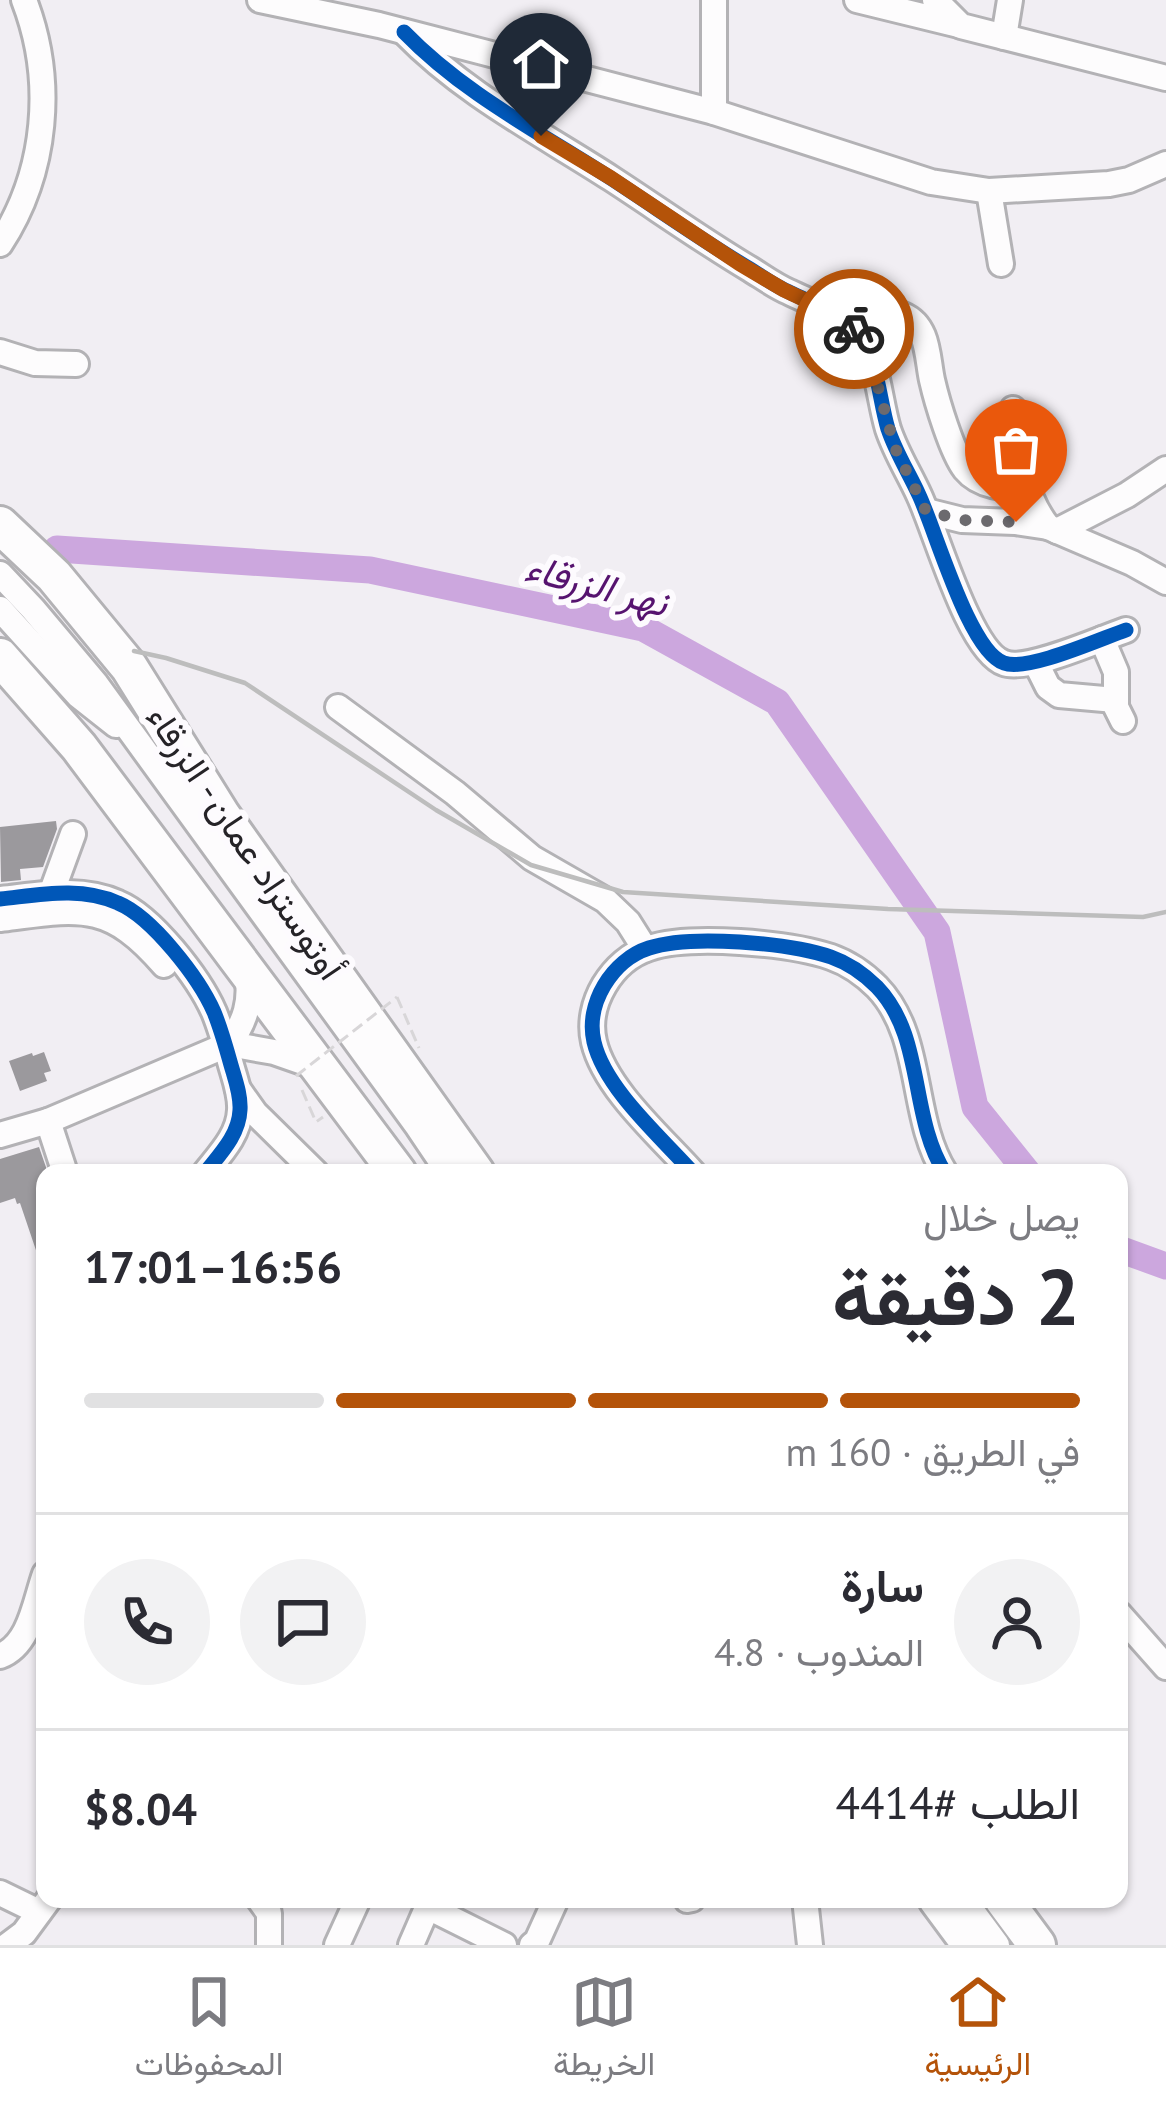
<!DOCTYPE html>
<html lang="ar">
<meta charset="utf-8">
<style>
:root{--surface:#fff;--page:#f2f2f3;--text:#2b2b33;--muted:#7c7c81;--line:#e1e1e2;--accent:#b45309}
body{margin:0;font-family:"PT Sans",Vazirmatn,sans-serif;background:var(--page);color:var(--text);direction:rtl;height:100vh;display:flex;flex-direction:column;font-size:45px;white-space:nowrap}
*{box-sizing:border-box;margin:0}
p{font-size:39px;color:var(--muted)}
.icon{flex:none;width:66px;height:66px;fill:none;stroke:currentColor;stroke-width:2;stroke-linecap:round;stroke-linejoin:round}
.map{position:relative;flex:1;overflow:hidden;direction:ltr}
.panel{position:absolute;left:36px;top:1164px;width:1092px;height:744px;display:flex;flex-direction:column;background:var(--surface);border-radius:24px;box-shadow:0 3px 9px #0004;direction:rtl}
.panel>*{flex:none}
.pin{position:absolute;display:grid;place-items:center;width:102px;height:102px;color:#fff;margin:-123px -51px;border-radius:50% 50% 50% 0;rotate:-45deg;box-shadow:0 0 12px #0007}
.pin .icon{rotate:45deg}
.courier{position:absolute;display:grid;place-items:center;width:120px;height:120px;margin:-60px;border:9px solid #b45309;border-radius:50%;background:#fff;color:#222;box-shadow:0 3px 15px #0007}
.headline em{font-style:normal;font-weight:700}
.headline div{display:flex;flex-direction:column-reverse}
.headline{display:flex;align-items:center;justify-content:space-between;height:204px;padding:0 48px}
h1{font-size:78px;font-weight:700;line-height:90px}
.bar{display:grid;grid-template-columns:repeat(4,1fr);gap:18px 12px;align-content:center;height:144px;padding:0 48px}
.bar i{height:15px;border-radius:9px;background:var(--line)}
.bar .current{background:var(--accent)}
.bar p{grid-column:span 4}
.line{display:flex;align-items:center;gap:30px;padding:0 48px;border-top:3px solid var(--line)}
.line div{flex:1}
.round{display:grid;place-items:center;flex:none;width:126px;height:126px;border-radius:63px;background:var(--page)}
.dock{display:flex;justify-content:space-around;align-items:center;height:168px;border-top:3px solid var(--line);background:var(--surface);font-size:33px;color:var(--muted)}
.dock a{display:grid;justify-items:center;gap:6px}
.dock .current{color:var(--accent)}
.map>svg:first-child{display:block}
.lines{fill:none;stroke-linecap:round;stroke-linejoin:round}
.river{stroke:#cca7de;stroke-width:27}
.building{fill:#9b999d}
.minor-casing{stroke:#b3b2b5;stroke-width:30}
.highway-casing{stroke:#b3b2b5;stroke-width:42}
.path{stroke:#d8d6d8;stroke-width:3;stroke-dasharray:12 6;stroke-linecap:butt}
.minor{stroke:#fdfcfd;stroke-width:24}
.highway{stroke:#fdfcfd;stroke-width:36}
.rail{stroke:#bdbdbd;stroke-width:4.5}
.path-bridge{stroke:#d8d6d8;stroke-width:3;stroke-dasharray:12 6;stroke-linecap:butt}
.cycleway-casing{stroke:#fdfbfe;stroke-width:22}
.cycleway{stroke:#0057b8;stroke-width:15}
.done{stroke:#6c6a6e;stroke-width:12;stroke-dasharray:0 21.6}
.route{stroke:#b45309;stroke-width:15}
.labels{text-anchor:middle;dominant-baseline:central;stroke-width:12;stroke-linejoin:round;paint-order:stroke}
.street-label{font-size:36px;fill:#252327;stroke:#fdfbfe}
.water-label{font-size:39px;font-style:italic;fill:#56136f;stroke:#fdfbfe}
</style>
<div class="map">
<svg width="1166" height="1945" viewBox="0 0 1166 1945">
<rect width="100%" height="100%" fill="#f1eef3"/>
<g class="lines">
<g class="river">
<polyline points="57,549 370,570 643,628 777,702 937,932 975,1107 1028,1173"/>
<polyline points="1119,1249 1166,1266"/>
</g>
</g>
<g class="building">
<polygon points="56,821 57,829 43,867 20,869 21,880 1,882 0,827"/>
<polygon points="44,1052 51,1071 44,1073 47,1081 20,1091 9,1061 32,1053 33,1056"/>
<polygon points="39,1147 48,1173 45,1173 45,1270 43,1271 20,1203 17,1204 15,1198 0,1203 0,1159"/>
</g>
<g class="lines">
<defs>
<g id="minor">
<polyline points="260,0 379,25 714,112 931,182 989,191 1109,184 1129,180 1166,164"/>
<polyline points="857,0 959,25"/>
<polyline points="935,0 961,26 1166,78"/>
<path d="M404 32C464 94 541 133 612 179 658 209 703 241 750 269 763 277 775 286 789 292 813 304 842 312 859 334 878 360 879 399 888 429 896 453 909 473 919 495 936 531 969 651 1004 663 1027 672 1100 639 1126 630"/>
<polyline points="1004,37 1010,0"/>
<polyline points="714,112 714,0"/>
<polyline points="989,191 1001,264"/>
<path d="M0 244C47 172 55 80 24 0"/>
<path d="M848 322C865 317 885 308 903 315 929 326 927 357 932 380 937 402 952 452 965 469 979 486 1006 490 1026 486"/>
<polyline points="0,352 35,363 76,364"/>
<path d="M1013 409C1018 450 1021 493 1048 527"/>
<polyline points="926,511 962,520 1015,522 1048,527 1132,563 1166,582"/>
<polyline points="1057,531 1127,495 1166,469"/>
<polyline points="0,574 33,609 96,684 418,1127 449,1173"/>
<polyline points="0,609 78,695 116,725"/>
<polyline points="1102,639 1116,672 1116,707 1123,721"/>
<polyline points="1036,663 1048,687 1059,695 1115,700"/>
<polyline points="338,707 455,793 532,858 605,900 628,922 645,949"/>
<path d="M0 899C39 895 80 886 118 903 152 917 199 978 214 1012 221 1029 226 1047 231 1065 235 1079 241 1095 240 1110 239 1135 220 1154 205 1173"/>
<polyline points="47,905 73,834"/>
<path d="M0 919C79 909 108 900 164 965"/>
<polyline points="229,1044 274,1052 317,1067"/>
<polyline points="238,1089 255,1113 316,1173"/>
<polyline points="48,1121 65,1173"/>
<path d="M0 1135 48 1121 229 1044C245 1022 252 1001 247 974"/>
<path d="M693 1173C662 1138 605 1089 594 1042 585 1004 612 960 649 948 691 934 789 943 831 957 848 963 864 974 877 987 925 1037 909 1116 945 1173"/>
<polyline points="1119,1614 1166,1667"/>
<path d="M0 1656C30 1645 35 1602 45 1574"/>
<polyline points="0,1893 39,1912"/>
<polyline points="259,1899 269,1913 269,1945"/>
<polyline points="805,1899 810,1945"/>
<polyline points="963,1899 997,1945"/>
<polyline points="687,1900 692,1899"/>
<polyline points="428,1907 504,1945"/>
<polyline points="8,1945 24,1933 49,1899"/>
<polyline points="337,1945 358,1899"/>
<polyline points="411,1945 431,1899"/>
<polyline points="532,1945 537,1941 556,1899"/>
</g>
<g id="highway">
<polyline points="0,525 54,576 129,667 222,816 476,1173"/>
<polyline points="0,657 79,747 398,1173"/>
<polyline points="937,1899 971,1945"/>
<polyline points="1003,1899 1037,1945"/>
</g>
</defs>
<use href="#minor" class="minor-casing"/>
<use href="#highway" class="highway-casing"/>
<g class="path">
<polyline points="397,997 419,1048"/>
<polyline points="302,1090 316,1122 323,1117"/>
</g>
<use href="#minor" class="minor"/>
<use href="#highway" class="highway"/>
<polyline class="rail" points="134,651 166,658 245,683 436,810 531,865 623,892 888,909 1143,917 1166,912"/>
<polyline class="path-bridge" points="296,1076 397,997"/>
<defs>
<g id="cycleway">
<path d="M404 32C464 94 541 133 612 179 658 209 703 241 750 269 763 277 775 286 789 292 813 304 842 312 859 334 878 360 879 399 888 429 896 453 909 473 919 495 936 531 969 651 1004 663 1027 672 1100 639 1126 630"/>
<path d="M0 899C39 895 80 886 118 903 152 917 199 978 214 1012 221 1029 226 1047 231 1065 235 1079 241 1095 240 1110 239 1135 220 1154 205 1173"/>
<path d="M693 1173C662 1138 605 1089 594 1042 585 1004 612 960 649 948 691 934 789 943 831 957 848 963 864 974 877 987 925 1037 909 1116 945 1173"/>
</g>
</defs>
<use href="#cycleway" class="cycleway-casing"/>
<use href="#cycleway" class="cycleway"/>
</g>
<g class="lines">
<polyline class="done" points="854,329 868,351 895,448 926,511 962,520 1016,522"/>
<polyline class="route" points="541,136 611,178 740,264 784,290 841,317 854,329"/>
</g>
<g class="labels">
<g class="street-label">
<text transform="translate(246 842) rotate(56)">أوتوستراد عمان - الزرقاء</text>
</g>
<g class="water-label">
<text transform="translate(597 584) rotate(15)">نهر الزرقاء</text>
</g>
</g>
</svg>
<div class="pin" style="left:1016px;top:522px;background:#ea580c"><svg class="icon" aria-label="bag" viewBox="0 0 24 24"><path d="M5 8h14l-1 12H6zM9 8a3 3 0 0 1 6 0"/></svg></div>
<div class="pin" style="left:541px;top:136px;background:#1f2937"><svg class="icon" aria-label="home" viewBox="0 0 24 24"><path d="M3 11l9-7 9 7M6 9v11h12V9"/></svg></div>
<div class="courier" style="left:854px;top:329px"><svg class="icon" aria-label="bike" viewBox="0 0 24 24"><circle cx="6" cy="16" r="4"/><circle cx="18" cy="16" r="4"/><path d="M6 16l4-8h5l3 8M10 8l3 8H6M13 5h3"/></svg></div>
<section class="panel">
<div class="headline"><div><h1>2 دقيقة</h1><p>يصل خلال</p></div><em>16:56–17:01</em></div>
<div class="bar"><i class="current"></i><i class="current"></i><i class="current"></i><i></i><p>في الطريق · 160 m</p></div>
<div class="line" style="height:216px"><a class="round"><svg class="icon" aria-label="person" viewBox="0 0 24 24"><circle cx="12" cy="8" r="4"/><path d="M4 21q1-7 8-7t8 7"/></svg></a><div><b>سارة</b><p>المندوب · 4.8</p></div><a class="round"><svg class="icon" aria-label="chat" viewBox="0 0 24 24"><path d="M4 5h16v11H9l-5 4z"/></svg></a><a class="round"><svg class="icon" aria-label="phone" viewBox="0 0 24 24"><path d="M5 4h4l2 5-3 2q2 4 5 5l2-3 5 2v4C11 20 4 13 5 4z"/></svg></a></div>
<div class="line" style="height:156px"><div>الطلب #4414</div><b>$8.04</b></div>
</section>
</div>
<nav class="dock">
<a class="current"><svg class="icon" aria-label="home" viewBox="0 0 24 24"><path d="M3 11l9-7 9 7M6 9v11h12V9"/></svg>الرئيسية</a>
<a><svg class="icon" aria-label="map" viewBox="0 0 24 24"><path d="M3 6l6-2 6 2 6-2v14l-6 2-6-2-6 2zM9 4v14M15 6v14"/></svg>الخريطة</a>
<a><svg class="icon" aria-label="saved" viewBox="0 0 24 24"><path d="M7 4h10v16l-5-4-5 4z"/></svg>المحفوظات</a>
</nav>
